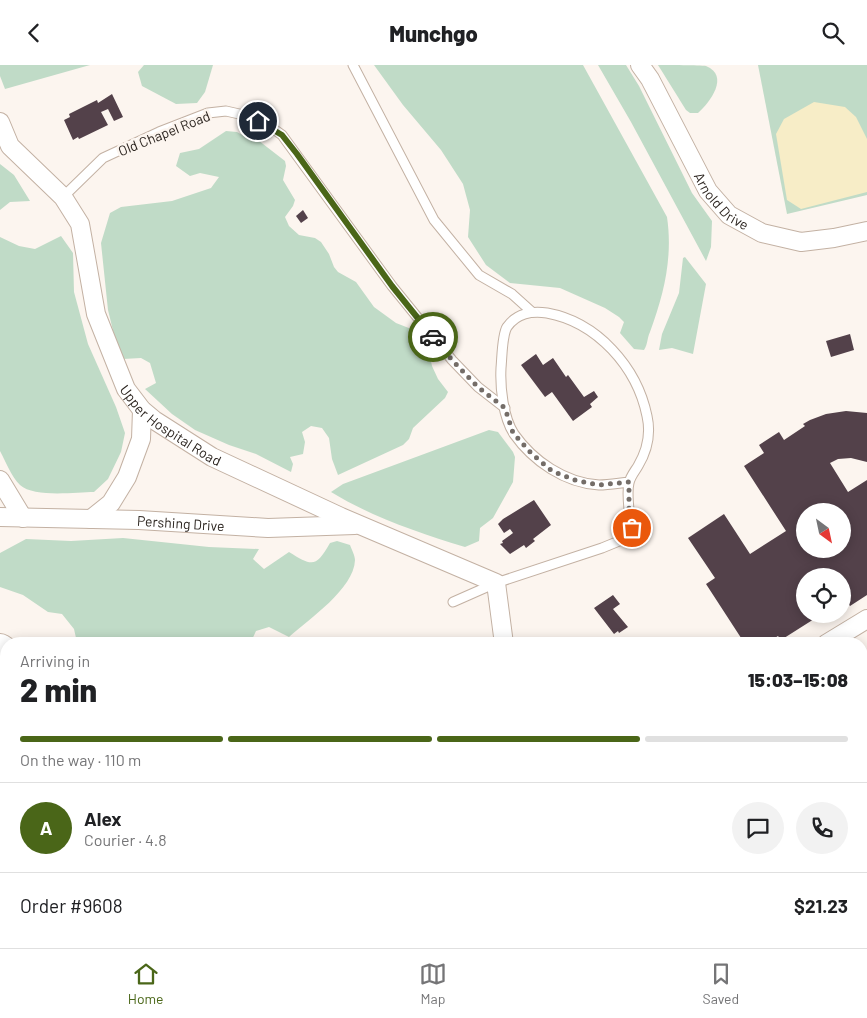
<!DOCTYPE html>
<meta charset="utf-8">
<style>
:root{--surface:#fff;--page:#f2f2f2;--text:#202124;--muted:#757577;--line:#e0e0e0;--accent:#4a6618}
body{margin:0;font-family:Barlow,sans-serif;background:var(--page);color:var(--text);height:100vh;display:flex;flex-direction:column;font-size:19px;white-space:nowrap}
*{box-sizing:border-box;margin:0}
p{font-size:16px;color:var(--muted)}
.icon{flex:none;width:28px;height:28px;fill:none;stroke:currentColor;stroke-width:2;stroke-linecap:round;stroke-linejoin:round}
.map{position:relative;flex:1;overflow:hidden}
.panel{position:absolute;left:0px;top:572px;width:868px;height:311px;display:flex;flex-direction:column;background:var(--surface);border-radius:20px 20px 0 0;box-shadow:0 2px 12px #0003}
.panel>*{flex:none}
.needle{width:32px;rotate:147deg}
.tools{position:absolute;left:796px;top:438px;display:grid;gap:10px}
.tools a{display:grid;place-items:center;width:55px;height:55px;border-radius:50%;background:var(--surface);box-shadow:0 2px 12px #0003;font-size:25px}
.pin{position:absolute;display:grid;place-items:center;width:42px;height:42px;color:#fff;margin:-21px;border:2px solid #fff;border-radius:50%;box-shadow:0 1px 5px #0007}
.courier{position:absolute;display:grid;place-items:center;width:50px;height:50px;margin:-25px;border:4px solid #4a6618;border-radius:50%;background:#fff;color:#222;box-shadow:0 1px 6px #0007}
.overview em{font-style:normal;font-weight:800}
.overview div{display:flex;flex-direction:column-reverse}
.overview{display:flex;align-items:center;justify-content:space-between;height:85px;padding:0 20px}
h1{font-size:32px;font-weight:800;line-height:38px}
.bar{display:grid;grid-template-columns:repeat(4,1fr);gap:8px 5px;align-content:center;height:60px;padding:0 20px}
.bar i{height:6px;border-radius:4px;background:var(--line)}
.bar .selected{background:var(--accent)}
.bar p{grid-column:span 4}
.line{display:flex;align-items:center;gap:12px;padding:0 20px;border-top:1px solid var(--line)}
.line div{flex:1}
.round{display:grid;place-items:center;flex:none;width:52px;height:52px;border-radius:26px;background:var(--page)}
header{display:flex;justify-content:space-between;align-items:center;height:65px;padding:0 20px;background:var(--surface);font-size:22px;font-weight:800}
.menu{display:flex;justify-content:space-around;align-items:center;height:70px;border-top:1px solid var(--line);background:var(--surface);font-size:14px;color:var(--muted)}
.menu a{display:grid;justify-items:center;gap:2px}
.menu .selected{color:var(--accent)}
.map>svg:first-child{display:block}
.green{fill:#c0dbc7}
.sand{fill:#f7edc7}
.building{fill:#53414a;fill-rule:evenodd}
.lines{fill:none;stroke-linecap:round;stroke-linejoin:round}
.lane-casing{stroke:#c3b1a3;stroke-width:11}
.street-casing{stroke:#c3b1a3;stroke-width:20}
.primary-casing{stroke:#c3b1a3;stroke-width:30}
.lane{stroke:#fff;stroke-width:9}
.street{stroke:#fff;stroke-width:18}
.primary{stroke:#fff;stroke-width:28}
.done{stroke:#746d68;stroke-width:5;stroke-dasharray:0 9}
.route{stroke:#4a6618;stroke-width:6}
.labels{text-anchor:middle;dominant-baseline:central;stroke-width:5;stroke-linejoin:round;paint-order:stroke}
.street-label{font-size:14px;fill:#2b241f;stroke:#fcf5ef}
</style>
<header><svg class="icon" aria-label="back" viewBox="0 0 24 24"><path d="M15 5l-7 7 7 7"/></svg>Munchgo<svg class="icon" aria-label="search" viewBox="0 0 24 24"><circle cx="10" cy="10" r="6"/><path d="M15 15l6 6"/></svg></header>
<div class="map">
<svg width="867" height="883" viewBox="0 0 867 883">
<rect width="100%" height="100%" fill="#fcf5ef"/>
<g class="green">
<polygon points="0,0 90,0 5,24 0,11"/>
<polygon points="144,0 213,0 205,27 197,38 176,39 142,21 138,7"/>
<path d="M374 0H583L667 152C673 192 664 229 650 267 647 273 648 279 644 285L634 284 620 268 624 257 619 252 605 243 560 223 510 218 486 200 468 172 470 145 463 119 441 85 403 40Z"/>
<polygon points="598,0 626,0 639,21 692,128 712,156 711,182 706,196 631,57"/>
<path d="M658 0C668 0 699 0 706 1 730 11 710 37 698 48H690L686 45Z"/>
<polygon points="758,0 867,0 867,130 787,149"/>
<polygon points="226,66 237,67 244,71 249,68 285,96 286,101 283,115 295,135 293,141 285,152 289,161 299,170 315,173 321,177 329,189 334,202 338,207 356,217 374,242 396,258 419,267 428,282 432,301 438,314 448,327 445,333 413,363 409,374 403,380 338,410 332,394 329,373 322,363 311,361 302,367 305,377 303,389 290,392 293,399 291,407 256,389 229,380 195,365 172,349 145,324 156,318 150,298 141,293 123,294 117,282 108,245 101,178 110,148 121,142 172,136 211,123 219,112 200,108 190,111 176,101 180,88 199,84"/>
<polygon points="0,99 14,110 30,136 10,137 0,145"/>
<path d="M61 171 73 188 74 227 88 279 116 342 125 368 121 387 108 414 94 427C76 427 34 433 20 420 11 411 6 397 0 386V172L19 181 35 184Z"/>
<polygon points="685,192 706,219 693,289 672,283 659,285 662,269 679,228 683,193"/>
<path d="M489 365 498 367 513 387 515 392 513 417 493 453 480 463 479 476 465 482C419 468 372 452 331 427L343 419Z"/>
<path d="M123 473 209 482 259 484 253 494 264 504 289 487C313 502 316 502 330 478L337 476 350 480C352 485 355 491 355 495 354 524 309 554 289 572L269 562 256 566 250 579H127L97 572 76 573 74 564 62 549 48 547 23 530 0 522V488L26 474 71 476Z"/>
<polygon points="0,658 6,663 6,810 0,809"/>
<polygon points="205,878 309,878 315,883 220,883"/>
</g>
<polygon class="sand" points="814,37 845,42 856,52 867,74 867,127 801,144 787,135 776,69 784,54"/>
<g class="building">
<polygon points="112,29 123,52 114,56 108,44 101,47 108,60 79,74 78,72 73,75 64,55 70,52 69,49 97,35 98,38"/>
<polygon points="303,145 308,153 301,158 296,151"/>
<polygon points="850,269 854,285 831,292 826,276"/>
<polygon points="536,289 543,300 553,293 566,312 568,310 584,332 594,326 598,332 590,339 592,342 573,356 552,327 545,332 521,300"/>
<path d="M846 346 867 348V397L851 393 838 394 830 398 848 427 867 415V530L850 541 845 534 842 536V511H805V549H822L781 575 778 571 765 579H745L706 519 715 513 688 473 724 449 750 489 786 466 744 401 764 388 759 380 779 367 784 375 805 361 803 359 810 355 826 349ZM805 446H842V484H805Z"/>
<polygon points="534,435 551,460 533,474 535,476 526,483 524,480 510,489 500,479 503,478 502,476 513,468 510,464 504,468 498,459 503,454"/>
<polygon points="613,530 620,539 613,544 628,562 619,568 618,566 614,569 594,543"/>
<polygon points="694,878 773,878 763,883 697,883"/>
</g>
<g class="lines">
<defs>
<g id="lane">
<polyline points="353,0 434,155 479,210 512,229 532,247"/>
<polyline points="63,132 103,93 159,67 208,48 226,46 248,51 268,60 282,70 392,221 452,295 478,322 505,343"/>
<path d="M453 537 496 518 602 483 624 474 631 463C630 450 626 430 629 418 630 412 635 406 638 401 647 386 651 369 647 351 637 302 597 257 547 248 531 246 517 248 507 262 502 270 502 293 501 303 500 322 503 352 514 369 533 396 565 418 599 420 609 420 619 418 629 417"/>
</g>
<g id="street">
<path id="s1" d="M640 0 650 14 708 126 729 150 762 168 801 177 834 173 867 166"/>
<path id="s2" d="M0 57 10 81 63 132 80 159 96 249 126 324 142 345 154 355 212 392 341 452 496 518 504 579"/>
<polyline points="0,415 23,453"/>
<path id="s3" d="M0 452 139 455 268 463 355 460"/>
<polyline points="91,454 111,438 127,412 141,374 142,345"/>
<polyline points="826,579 867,554"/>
<polyline points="861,785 867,795"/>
<polyline points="653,878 656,883"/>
</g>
<g id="primary">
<polyline points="0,583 6,587"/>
<polyline points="0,624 6,628"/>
<polyline points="347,878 353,883"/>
<polyline points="393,878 398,883"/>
</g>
</defs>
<use href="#lane" class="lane-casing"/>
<use href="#street" class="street-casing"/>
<use href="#primary" class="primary-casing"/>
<use href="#lane" class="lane"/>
<use href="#street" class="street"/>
<use href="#primary" class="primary"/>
</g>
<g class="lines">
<polyline class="done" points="433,272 452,295 478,322 505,343 513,368 532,389 552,406 575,415 598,420 629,417 629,447 632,463"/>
<polyline class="route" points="258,56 282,70 297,89 392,221 433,272"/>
</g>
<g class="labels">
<g class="street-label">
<text transform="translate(164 68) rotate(-22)">Old Chapel Road</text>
<text stroke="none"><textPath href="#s1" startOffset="160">Arnold Drive</textPath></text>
<text stroke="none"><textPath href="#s2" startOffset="362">Upper Hospital Road</textPath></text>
<text stroke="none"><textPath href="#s3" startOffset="181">Pershing Drive</textPath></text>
</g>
</g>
</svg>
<div class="tools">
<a><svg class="needle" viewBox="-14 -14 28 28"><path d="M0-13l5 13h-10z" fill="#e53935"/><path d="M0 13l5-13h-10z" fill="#757577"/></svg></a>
<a><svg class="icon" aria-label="locate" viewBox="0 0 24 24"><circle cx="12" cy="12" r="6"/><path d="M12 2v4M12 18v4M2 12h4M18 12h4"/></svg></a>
</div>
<div class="pin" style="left:632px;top:463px;background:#ea580c"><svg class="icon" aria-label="bag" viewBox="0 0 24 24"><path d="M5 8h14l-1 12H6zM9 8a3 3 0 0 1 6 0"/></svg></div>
<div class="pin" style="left:258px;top:56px;background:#1f2937"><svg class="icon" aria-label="home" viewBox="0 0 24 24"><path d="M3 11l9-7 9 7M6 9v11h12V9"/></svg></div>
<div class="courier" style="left:433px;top:272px"><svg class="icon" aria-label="car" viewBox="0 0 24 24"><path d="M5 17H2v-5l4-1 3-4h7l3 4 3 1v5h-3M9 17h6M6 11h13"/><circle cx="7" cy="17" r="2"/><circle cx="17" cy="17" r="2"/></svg></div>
<section class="panel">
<div class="overview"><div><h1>2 min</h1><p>Arriving in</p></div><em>15:03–15:08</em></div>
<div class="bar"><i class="selected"></i><i class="selected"></i><i class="selected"></i><i></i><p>On the way · 110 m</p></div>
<div class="line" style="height:90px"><b class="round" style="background:var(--accent);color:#fff">A</b><div><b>Alex</b><p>Courier · 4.8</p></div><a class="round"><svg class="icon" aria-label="chat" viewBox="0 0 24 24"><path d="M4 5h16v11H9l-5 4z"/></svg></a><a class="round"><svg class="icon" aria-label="phone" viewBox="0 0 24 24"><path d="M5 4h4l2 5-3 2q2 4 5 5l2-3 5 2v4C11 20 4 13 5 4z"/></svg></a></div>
<div class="line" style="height:65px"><div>Order #9608</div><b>$21.23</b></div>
</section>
</div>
<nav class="menu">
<a class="selected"><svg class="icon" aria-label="home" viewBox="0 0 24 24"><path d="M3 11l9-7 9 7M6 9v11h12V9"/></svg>Home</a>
<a><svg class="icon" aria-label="map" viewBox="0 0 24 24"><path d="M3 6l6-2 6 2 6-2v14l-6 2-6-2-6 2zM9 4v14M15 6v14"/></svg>Map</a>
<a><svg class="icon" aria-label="saved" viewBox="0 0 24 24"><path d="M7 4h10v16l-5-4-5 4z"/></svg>Saved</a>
</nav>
